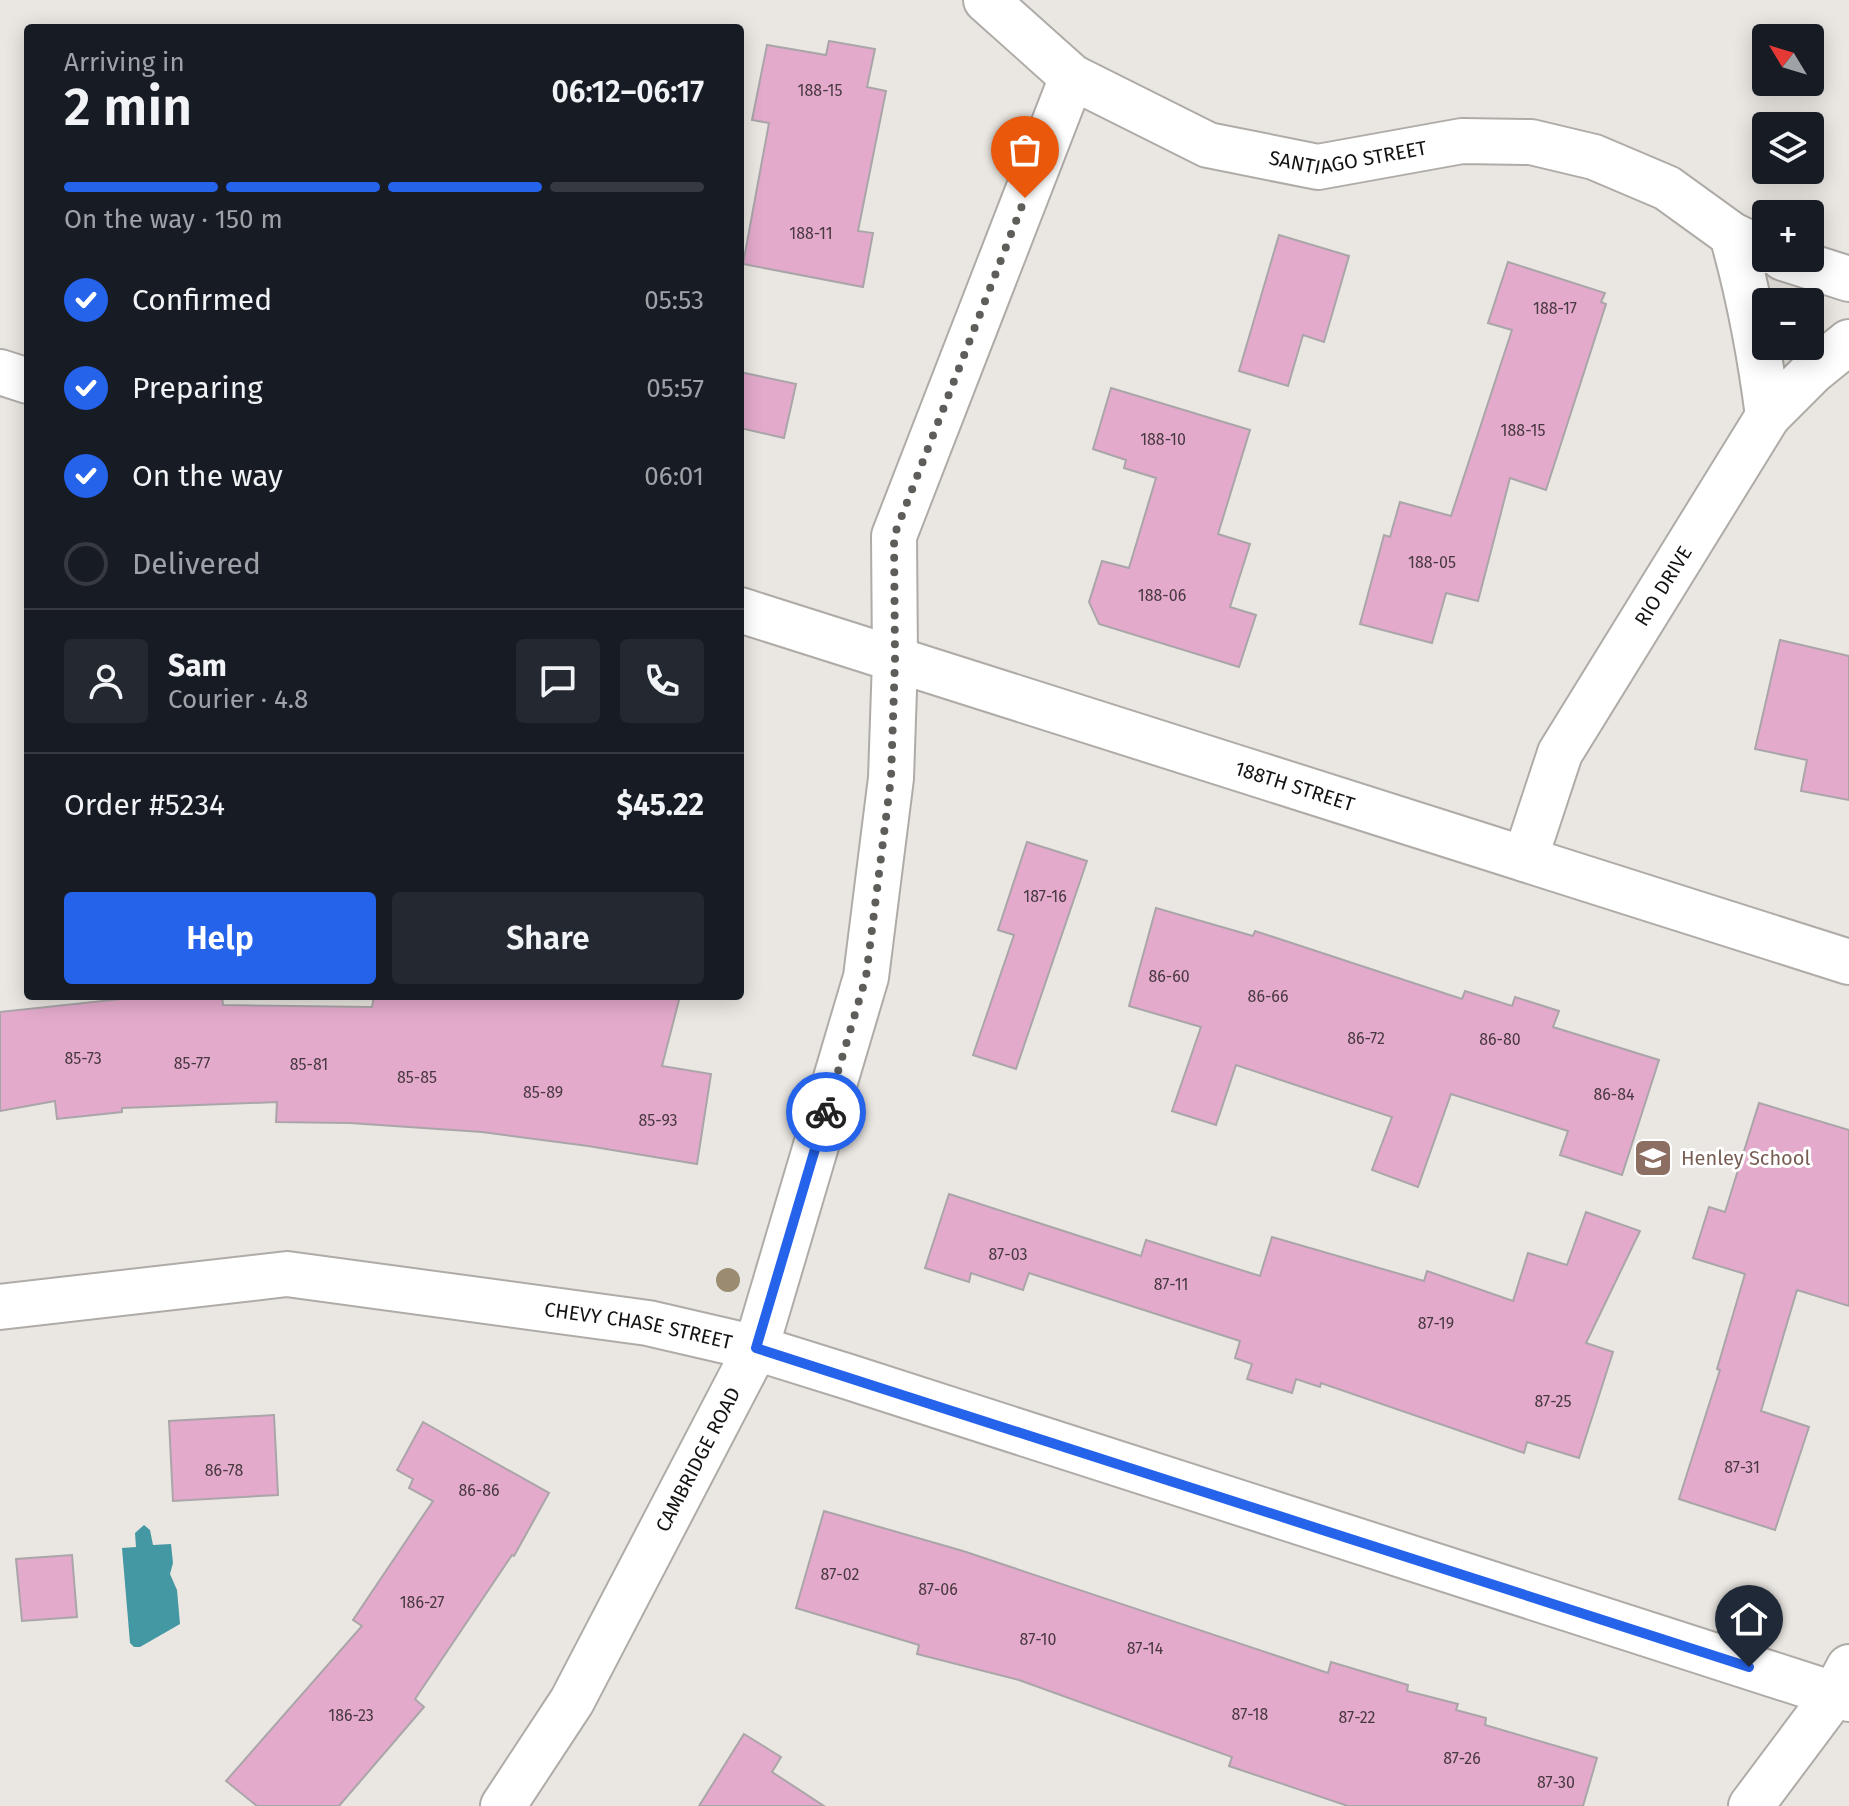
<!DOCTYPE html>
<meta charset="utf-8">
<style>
:root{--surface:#171b24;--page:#242831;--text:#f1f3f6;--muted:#9ea1a6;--line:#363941;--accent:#2563eb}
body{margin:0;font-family:"Fira Sans",sans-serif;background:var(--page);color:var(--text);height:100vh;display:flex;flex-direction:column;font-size:30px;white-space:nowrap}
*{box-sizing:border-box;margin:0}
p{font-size:26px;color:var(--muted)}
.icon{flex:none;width:44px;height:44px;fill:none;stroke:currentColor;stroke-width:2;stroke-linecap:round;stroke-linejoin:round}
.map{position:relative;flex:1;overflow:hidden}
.drawer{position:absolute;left:24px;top:24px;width:720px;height:976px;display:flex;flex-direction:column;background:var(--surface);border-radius:8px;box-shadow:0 4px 20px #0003}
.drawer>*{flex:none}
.needle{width:52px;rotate:308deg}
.buttons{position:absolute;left:1752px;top:24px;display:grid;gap:16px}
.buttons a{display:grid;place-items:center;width:72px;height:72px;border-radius:8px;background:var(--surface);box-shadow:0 4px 20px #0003;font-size:40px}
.pin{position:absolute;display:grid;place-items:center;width:68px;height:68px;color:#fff;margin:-82px -34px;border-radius:50% 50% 50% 0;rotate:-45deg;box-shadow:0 0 8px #0007}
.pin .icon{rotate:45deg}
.courier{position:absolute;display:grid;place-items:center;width:80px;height:80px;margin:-40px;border:6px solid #2563eb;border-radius:50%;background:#fff;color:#222;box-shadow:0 2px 10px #0007}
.headline em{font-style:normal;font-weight:600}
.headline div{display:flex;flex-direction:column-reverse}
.headline{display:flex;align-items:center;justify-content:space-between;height:136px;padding:0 40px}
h1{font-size:52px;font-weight:600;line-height:60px}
.bar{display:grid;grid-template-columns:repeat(4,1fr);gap:12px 8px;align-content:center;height:96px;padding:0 40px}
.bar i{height:10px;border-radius:6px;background:var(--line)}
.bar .active{background:var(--accent)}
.bar p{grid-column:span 4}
.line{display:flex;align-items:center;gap:20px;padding:0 40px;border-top:2px solid var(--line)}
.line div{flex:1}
.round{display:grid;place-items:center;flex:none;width:84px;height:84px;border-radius:8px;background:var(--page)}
ol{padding:0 40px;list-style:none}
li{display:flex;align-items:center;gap:24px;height:88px}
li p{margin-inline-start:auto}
li .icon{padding:8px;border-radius:50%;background:var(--accent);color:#fff;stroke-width:4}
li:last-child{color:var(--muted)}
li i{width:44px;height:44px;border:4px solid var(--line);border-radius:50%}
.action{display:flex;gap:16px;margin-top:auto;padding:16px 40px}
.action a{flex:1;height:92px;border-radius:8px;background:var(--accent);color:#fff;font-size:32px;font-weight:600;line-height:92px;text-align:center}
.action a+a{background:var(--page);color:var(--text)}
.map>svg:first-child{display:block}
.water{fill:#4498a3}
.building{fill:#e4aacc;stroke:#aaa5a8;stroke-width:2}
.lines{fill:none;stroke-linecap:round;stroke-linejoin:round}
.minor-casing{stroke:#afaba7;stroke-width:48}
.minor{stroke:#fff;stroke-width:44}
.tree{fill:#9a8b71}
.done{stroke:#5f5d5a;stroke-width:8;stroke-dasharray:0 14.4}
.route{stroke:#2563eb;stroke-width:10}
.labels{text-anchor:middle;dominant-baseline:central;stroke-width:6;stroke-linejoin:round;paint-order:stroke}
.number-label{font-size:16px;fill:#483940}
.street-label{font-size:20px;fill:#141311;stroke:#fff}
.education-label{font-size:20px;fill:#785e54;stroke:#fff;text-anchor:start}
</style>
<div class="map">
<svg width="1849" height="1806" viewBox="0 0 1849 1806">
<rect width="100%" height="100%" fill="#eae7e2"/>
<polygon class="water" points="144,1525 150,1530 153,1545 171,1544 173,1563 170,1574 177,1590 180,1624 140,1647 134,1647 130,1643 122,1548 136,1547 135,1533"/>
<g class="building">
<polygon points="829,41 875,49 867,87 886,91 858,231 873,233 863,287 743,264 769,123 752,120 767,45 826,55"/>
<polygon points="1279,235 1349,256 1324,342 1303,335 1288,386 1239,371"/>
<polygon points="1508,262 1605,293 1601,302 1606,304 1546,490 1510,478 1478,601 1446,593 1432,643 1360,624 1384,535 1390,537 1400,502 1451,516 1512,330 1488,323"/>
<polygon points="740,372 796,384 784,438 740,428"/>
<polygon points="1111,388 1250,430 1218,534 1250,544 1230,607 1256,615 1239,667 1099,624 1089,602 1102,561 1129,568 1156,478 1124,468 1126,460 1093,449"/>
<polygon points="1780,640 1849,656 1849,800 1801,791 1807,760 1755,749"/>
<polygon points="1027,842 1087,861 1016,1069 973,1055 1014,935 998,930"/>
<polygon points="1156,908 1253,936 1255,931 1462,999 1465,991 1512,1006 1515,997 1559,1011 1553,1027 1659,1060 1622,1175 1560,1155 1568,1131 1451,1094 1418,1187 1372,1170 1392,1117 1236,1065 1216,1125 1172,1111 1201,1027 1129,1006"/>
<polygon points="149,996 222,996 223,1005 372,1007 374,996 680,996 662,1066 711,1074 697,1164 588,1146 482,1132 350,1123 276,1122 277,1102 122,1108 122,1112 57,1119 55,1101 0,1111 0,1012"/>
<polygon points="1759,1103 1849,1130 1849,1306 1797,1290 1761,1411 1809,1427 1775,1530 1679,1499 1720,1370 1717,1369 1745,1274 1693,1258 1709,1207 1725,1212"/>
<polygon points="949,1194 1141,1256 1146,1240 1260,1276 1272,1237 1424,1281 1427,1271 1513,1301 1528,1253 1567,1265 1586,1212 1640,1231 1586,1343 1613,1352 1579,1458 1527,1442 1524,1453 1321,1383 1320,1387 1296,1379 1292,1393 1247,1379 1252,1364 1235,1358 1240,1341 1029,1273 1023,1290 971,1273 969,1282 925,1268"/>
<polygon points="274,1415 278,1495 173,1501 169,1421"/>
<polygon points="423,1422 549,1493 514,1556 512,1555 415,1699 424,1707 339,1806 257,1806 226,1781 362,1626 353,1620 433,1501 409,1488 413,1479 397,1470"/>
<polygon points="824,1511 963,1551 1328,1673 1331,1662 1408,1685 1407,1691 1458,1704 1456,1710 1486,1718 1485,1725 1597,1758 1583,1806 1348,1806 1229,1766 1232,1757 1019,1680 917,1654 919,1645 796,1608"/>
<polygon points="72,1555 77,1617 22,1621 16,1559"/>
<polygon points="744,1734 781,1757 772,1772 824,1806 699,1806"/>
</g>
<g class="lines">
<defs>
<g id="minor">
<path id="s1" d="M986 0 1072 77 1208 145 1318 167 1462 141 1531 142 1594 157 1667 188 1732 235 1766 251"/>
<path d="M1732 235C1749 295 1760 354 1768 416"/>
<polyline points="1783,258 1849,279"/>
<polyline points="0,372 28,381"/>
<path id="s2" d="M740 610 1849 962"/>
<path id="s3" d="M1525 859 1560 753 1768 416 1813 371 1849 342"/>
<path id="s4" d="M0 1307 287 1274 648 1323 756 1348 849 1377 1849 1699"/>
<path id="s5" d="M503 1806 572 1701 756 1348 866 977 891 778 895 660 894 536 1072 77"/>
<polyline points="1751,1806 1834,1695 1849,1667"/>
</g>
</defs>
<use href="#minor" class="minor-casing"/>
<use href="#minor" class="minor"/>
</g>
<circle class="tree" cx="728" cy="1280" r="12"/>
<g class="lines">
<polyline class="done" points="826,1112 866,977 891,778 895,660 894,536 1025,198"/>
<polyline class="route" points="826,1112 756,1348 1749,1667"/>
</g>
<defs>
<symbol id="school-square" viewBox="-11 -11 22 22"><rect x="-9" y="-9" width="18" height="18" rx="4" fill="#8d6e63" stroke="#fff"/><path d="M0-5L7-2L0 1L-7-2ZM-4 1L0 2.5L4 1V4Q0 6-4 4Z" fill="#fff"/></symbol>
</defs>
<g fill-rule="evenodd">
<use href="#school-square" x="1631" y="1136" width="44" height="44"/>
</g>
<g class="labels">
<g class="number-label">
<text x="820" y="90">188-15</text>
<text x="811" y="233">188-11</text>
<text x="1555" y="308">188-17</text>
<text x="1523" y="430">188-15</text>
<text x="1163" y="439">188-10</text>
<text x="1432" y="562">188-05</text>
<text x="1162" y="595">188-06</text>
<text x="1045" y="896">187-16</text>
<text x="1169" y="976">86-60</text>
<text x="1268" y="996">86-66</text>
<text x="1366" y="1038">86-72</text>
<text x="1500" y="1039">86-80</text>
<text x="83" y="1058">85-73</text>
<text x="192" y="1063">85-77</text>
<text x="309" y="1064">85-81</text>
<text x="417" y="1077">85-85</text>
<text x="543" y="1092">85-89</text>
<text x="1614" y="1094">86-84</text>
<text x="658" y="1120">85-93</text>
<text x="1008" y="1254">87-03</text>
<text x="1171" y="1284">87-11</text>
<text x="1436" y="1323">87-19</text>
<text x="1553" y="1401">87-25</text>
<text x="1742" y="1467">87-31</text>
<text x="224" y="1470">86-78</text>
<text x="479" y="1490">86-86</text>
<text x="840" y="1574">87-02</text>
<text x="938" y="1589">87-06</text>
<text x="422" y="1602">186-27</text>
<text x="1038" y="1639">87-10</text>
<text x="1145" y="1648">87-14</text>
<text x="1250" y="1714">87-18</text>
<text x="351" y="1715">186-23</text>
<text x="1357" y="1717">87-22</text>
<text x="1462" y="1758">87-26</text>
<text x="1556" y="1782">87-30</text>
</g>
<g class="street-label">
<text stroke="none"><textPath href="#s1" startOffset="410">SANTIAGO STREET</textPath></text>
<text stroke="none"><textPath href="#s3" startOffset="308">RIO DRIVE</textPath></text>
<text stroke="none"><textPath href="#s2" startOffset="582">188TH STREET</textPath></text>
<text stroke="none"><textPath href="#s4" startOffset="644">CHEVY CHASE STREET</textPath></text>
<text stroke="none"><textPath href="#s5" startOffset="398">CAMBRIDGE ROAD</textPath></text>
</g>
<g class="education-label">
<text x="1681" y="1158">Henley School</text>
</g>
</g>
</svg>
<div class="buttons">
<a><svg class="needle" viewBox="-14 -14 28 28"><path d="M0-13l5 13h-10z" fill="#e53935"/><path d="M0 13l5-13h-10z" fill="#9ea1a6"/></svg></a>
<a><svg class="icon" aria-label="layers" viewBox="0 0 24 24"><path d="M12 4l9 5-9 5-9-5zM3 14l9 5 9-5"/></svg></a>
<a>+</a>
<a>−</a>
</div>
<div class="pin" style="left:1025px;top:198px;background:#ea580c"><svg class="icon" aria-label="bag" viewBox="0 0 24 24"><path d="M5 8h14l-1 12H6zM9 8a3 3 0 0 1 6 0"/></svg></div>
<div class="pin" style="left:1749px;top:1667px;background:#1f2937"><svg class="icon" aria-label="home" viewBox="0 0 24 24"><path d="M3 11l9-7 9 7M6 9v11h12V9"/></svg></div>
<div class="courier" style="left:826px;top:1112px"><svg class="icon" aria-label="bike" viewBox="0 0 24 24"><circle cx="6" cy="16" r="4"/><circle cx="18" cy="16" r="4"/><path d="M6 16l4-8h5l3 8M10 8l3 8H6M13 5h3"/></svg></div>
<section class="drawer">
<div class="headline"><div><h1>2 min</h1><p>Arriving in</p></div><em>06:12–06:17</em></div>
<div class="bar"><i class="active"></i><i class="active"></i><i class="active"></i><i></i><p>On the way · 150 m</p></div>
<ol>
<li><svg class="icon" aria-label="check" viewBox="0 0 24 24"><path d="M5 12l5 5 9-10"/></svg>Confirmed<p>05:53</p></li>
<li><svg class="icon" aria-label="check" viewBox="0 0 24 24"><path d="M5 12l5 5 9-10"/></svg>Preparing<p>05:57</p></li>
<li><svg class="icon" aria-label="check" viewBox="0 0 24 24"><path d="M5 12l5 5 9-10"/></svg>On the way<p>06:01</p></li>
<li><i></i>Delivered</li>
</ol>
<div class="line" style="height:144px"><a class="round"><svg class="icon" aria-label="person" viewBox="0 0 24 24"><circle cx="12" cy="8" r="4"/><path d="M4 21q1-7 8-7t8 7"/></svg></a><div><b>Sam</b><p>Courier · 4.8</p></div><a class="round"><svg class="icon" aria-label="chat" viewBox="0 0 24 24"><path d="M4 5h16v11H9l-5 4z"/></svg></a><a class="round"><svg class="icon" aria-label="phone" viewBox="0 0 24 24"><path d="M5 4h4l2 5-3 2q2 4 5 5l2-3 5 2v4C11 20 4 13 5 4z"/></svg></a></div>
<div class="line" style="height:104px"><div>Order #5234</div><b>$45.22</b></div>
<div class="action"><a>Help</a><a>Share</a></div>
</section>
</div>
